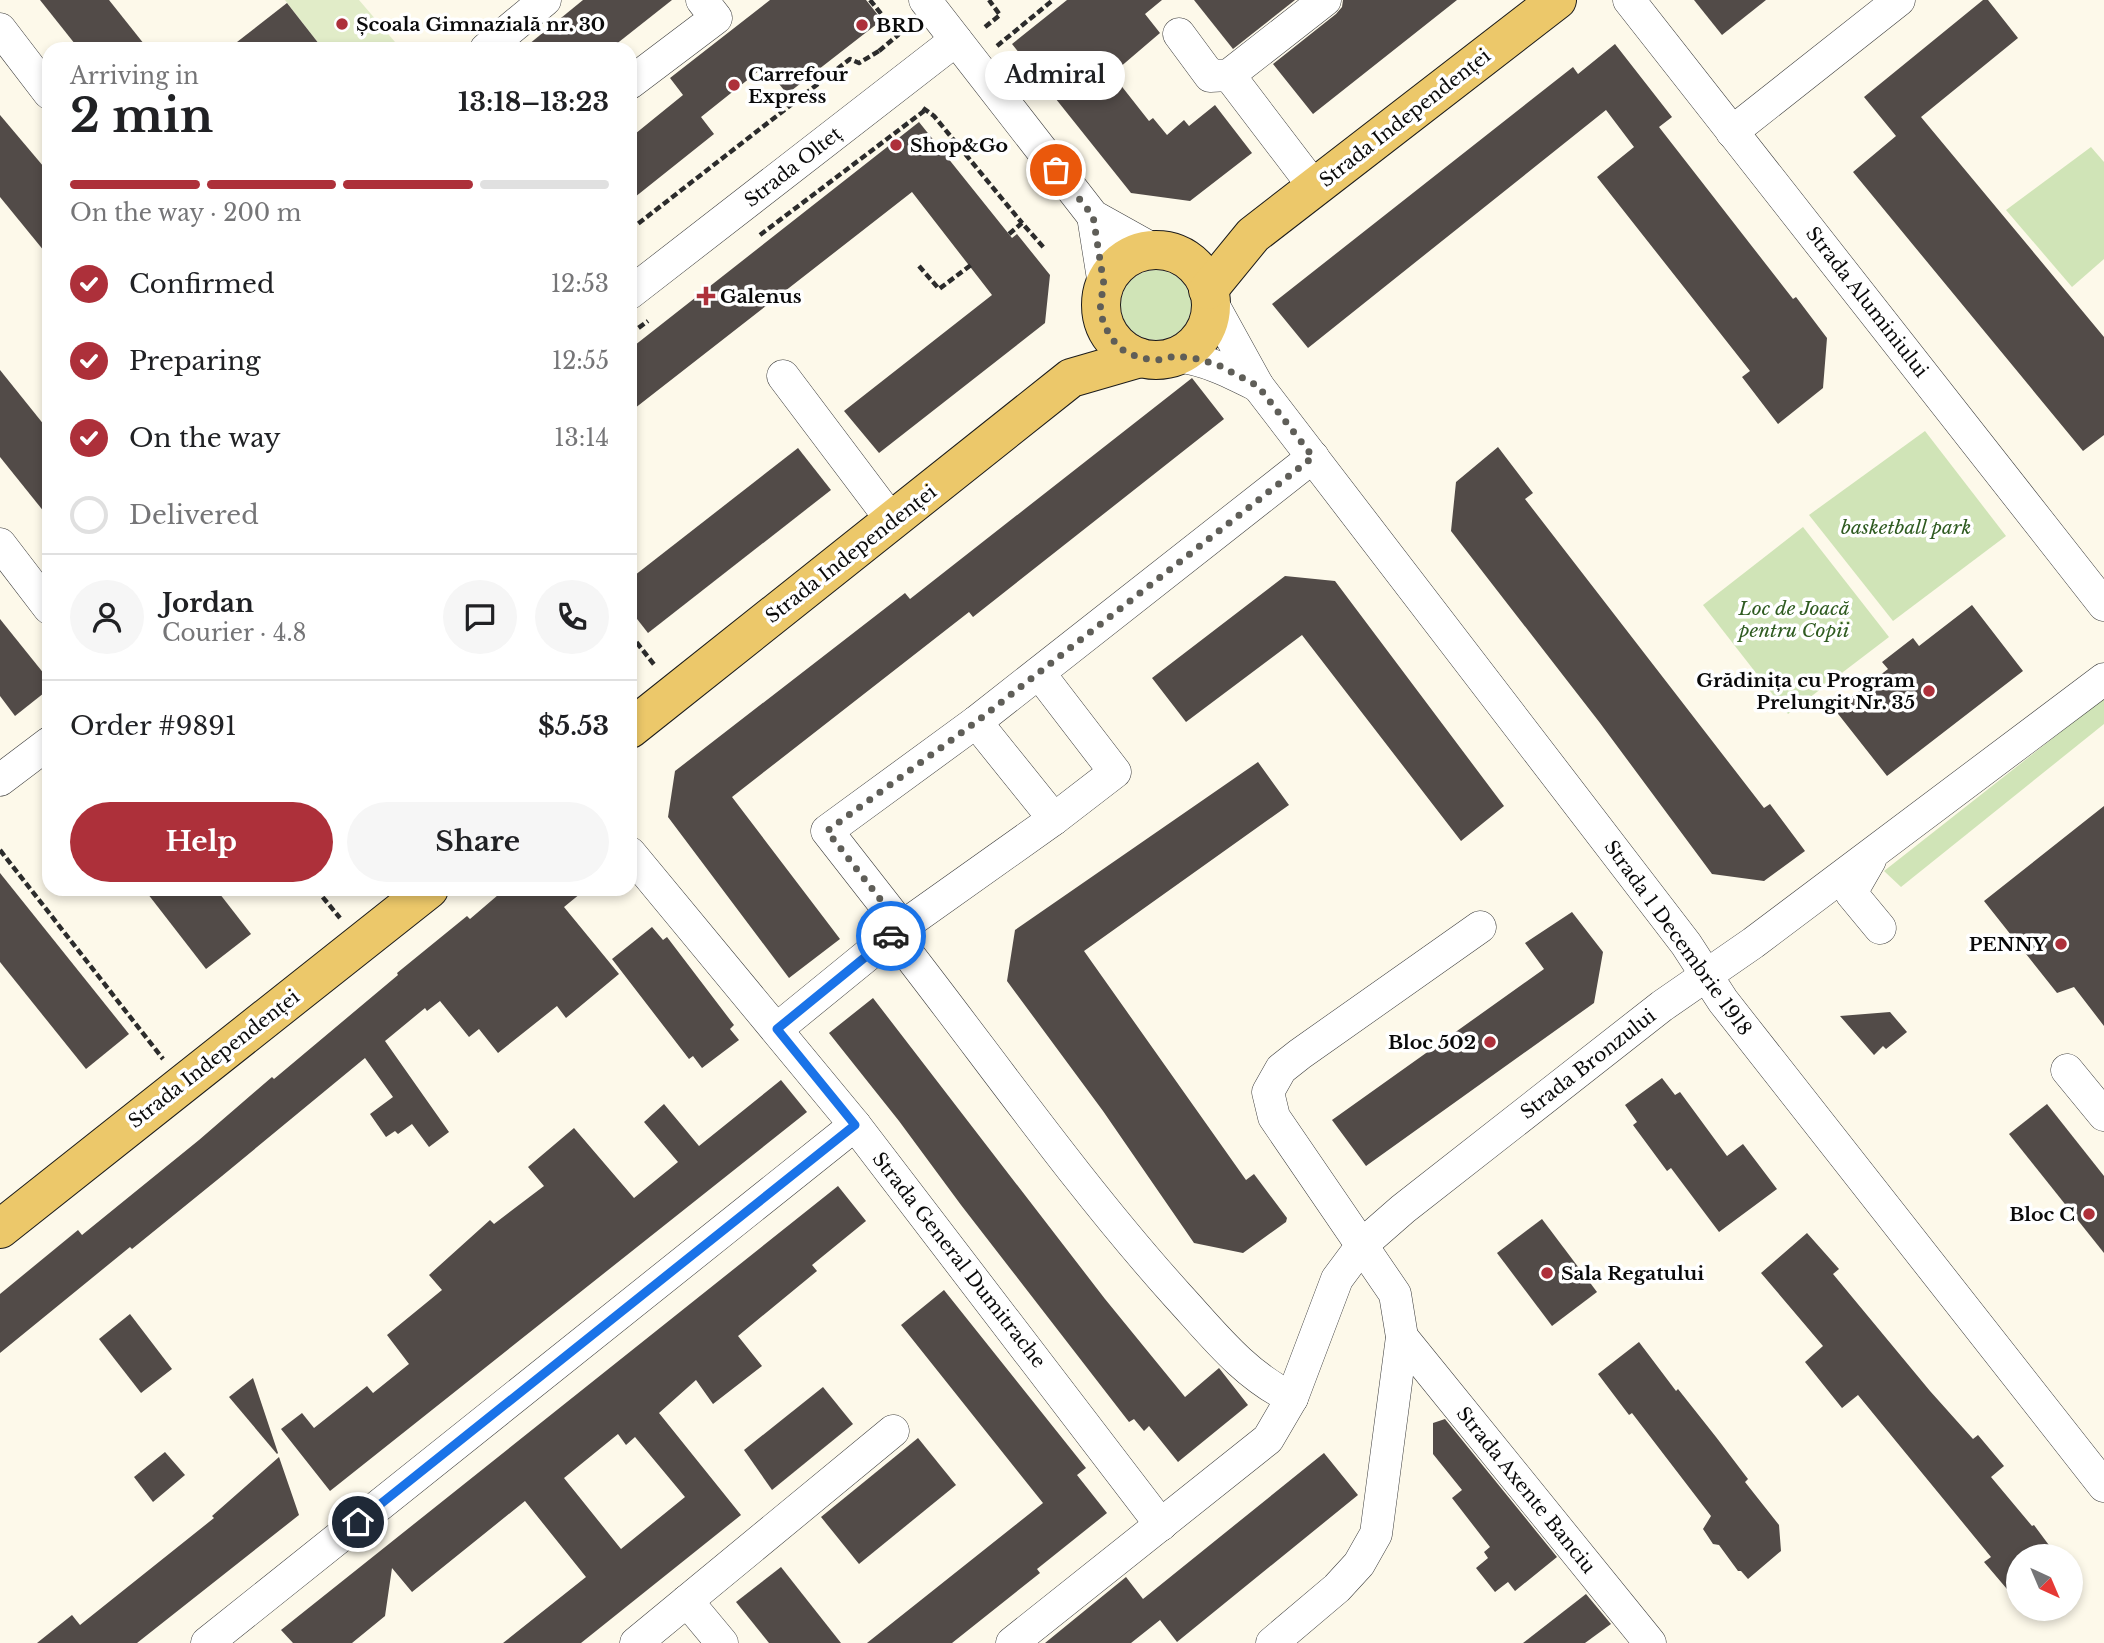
<!DOCTYPE html>
<meta charset="utf-8">
<style>
:root{--surface:#fff;--page:#f6f6f6;--text:#202124;--muted:#757577;--line:#e0e0e0;--accent:#ad303a}
body{margin:0;font-family:"Libre Baskerville",serif;background:var(--page);color:var(--text);height:100vh;display:flex;flex-direction:column;font-size:26px;white-space:nowrap}
*{box-sizing:border-box;margin:0}
p{font-size:23px;color:var(--muted)}
.icon{flex:none;width:38px;height:38px;fill:none;stroke:currentColor;stroke-width:2;stroke-linecap:round;stroke-linejoin:round}
.map{position:relative;flex:1;overflow:hidden}
.drawer{position:absolute;left:42px;top:42px;width:595px;height:854px;display:flex;flex-direction:column;background:var(--surface);border-radius:21px;box-shadow:0 4px 10px #0003}
.drawer>*{flex:none}
.needle{width:46px;rotate:136deg}
.controls{position:absolute;left:2006px;top:1544px;display:grid;gap:14px}
.controls a{display:grid;place-items:center;width:77px;height:77px;border-radius:50%;background:var(--surface);box-shadow:0 4px 10px #0003;font-size:35px}
.pin{position:absolute;display:grid;place-items:center;width:60px;height:60px;color:#fff;margin:-30px;border:4px solid #fff;border-radius:50%;box-shadow:0 2px 7px #0007}
.courier{position:absolute;display:grid;place-items:center;width:70px;height:70px;margin:-35px;border:5px solid #1a73e8;border-radius:50%;background:#fff;color:#222;box-shadow:0 2px 9px #0007}
.bubble{position:absolute;height:49px;border-radius:24px;background:var(--surface);box-shadow:0 4px 10px #0003;font-size:23px;font-weight:700;line-height:49px;text-align:center}
.overview em{font-style:normal;font-weight:700}
.overview div{display:flex;flex-direction:column-reverse}
.overview{display:flex;align-items:center;justify-content:space-between;height:119px;padding:0 28px}
h1{font-size:46px;font-weight:700;line-height:52px}
.bar{display:grid;grid-template-columns:repeat(4,1fr);gap:10px 7px;align-content:center;height:84px;padding:0 28px}
.bar i{height:9px;border-radius:5px;background:var(--line)}
.bar .active{background:var(--accent)}
.bar p{grid-column:span 4}
.line{display:flex;align-items:center;gap:18px;padding:0 28px;border-top:2px solid var(--line)}
.line div{flex:1}
.round{display:grid;place-items:center;flex:none;width:74px;height:74px;border-radius:37px;background:var(--page)}
ol{padding:0 28px;list-style:none}
li{display:flex;align-items:center;gap:21px;height:77px}
li p{margin-inline-start:auto}
li .icon{padding:7px;border-radius:50%;background:var(--accent);color:#fff;stroke-width:4}
li:last-child{color:var(--muted)}
li i{width:38px;height:38px;border:4px solid var(--line);border-radius:50%}
.cta{display:flex;gap:14px;margin-top:auto;padding:14px 28px}
.cta a{flex:1;height:80px;border-radius:42px;background:var(--accent);color:#fff;font-size:28px;font-weight:700;line-height:80px;text-align:center}
.cta a+a{background:var(--page);color:var(--text)}
.map>svg:first-child{display:block}
.green{fill:#d0e4b7}
.pitch{fill:#e1ecc8}
.building{fill:#524b48;fill-rule:evenodd}
.lines{fill:none;stroke-linecap:round;stroke-linejoin:round}
.minor-casing{stroke:#3d3d3d;stroke-width:33}
.major-casing{stroke:#1b1b1b;stroke-width:40}
.path{stroke:#2c2c2c;stroke-width:4.5;stroke-dasharray:7 3.5;stroke-linecap:butt}
.minor{stroke:#fff;stroke-width:32}
.major{stroke:#ecc86a;stroke-width:38}
.done{stroke:#5f5e58;stroke-width:7;stroke-dasharray:0 12.6}
.route{stroke:#1a73e8;stroke-width:9}
.poi-dot{fill:#ad303a;stroke:#fff;stroke-width:2.5}
.labels{text-anchor:middle;dominant-baseline:central;stroke-width:7;stroke-linejoin:round;paint-order:stroke}
.poi-label{font-size:19px;font-weight:bold;fill:#0a0a0a;stroke:#fff;text-anchor:start}
.street-label{font-size:19px;fill:#0a0a0a;stroke:#fff}
.park-label{font-size:19px;font-style:italic;fill:#2f5b21;stroke:#fff}
</style>
<div class="map">
<svg width="2104" height="1643" viewBox="0 0 2104 1643">
<rect width="100%" height="100%" fill="#fdf9ea"/>
<g class="green">
<polygon points="2091,147 2104,162 2104,259 2072,287 2006,210"/>
<circle cx="1156" cy="305" r="35"/>
<polygon points="1925,431 2006,536 1893,621 1809,515"/>
<polygon points="1803,527 1889,637 1788,714 1703,605"/>
<polygon points="2104,698 2104,724 1901,887 1884,871"/>
</g>
<polygon class="pitch" points="285,0 359,0 401,49 323,49"/>
<g class="building">
<polygon points="40,0 109,0 148,49 79,49"/>
<polygon points="583,0 672,0 610,49 523,49"/>
<polygon points="770,0 866,0 882,20 787,94 765,66 701,117 714,134 630,201 630,138 683,95 670,78"/>
<polygon points="1067,0 1162,0 1145,14 1160,33 1112,74 1149,121 1153,118 1167,135 1184,120 1189,126 1215,105 1252,153 1190,201 1131,193 1012,44"/>
<polygon points="1194,0 1295,0 1233,49"/>
<polygon points="1343,0 1457,0 1313,114 1273,64 1336,14 1342,7"/>
<polygon points="1694,0 1766,0 1722,35"/>
<polygon points="1983,0 1988,0 2018,38 1921,117 2104,337 2104,435 2083,451 1853,172 1896,136 1864,97"/>
<polygon points="287,3 323,49 228,49"/>
<polygon points="1615,44 1672,117 1659,127 1793,299 1796,297 1827,338 1823,388 1778,424 1742,377 1750,371 1597,177 1634,147 1606,110 1308,348 1272,304 1573,67 1578,74"/>
<polygon points="0,115 49,173 49,257 0,197"/>
<polygon points="919,122 1012,238 1017,234 1050,275 1045,323 879,453 844,411 992,295 912,192 630,412 630,349"/>
<polygon points="0,370 49,431 49,518 0,457"/>
<polygon points="1192,378 1224,419 973,617 969,612 732,797 840,939 789,978 668,817 675,771 905,593 910,599"/>
<polygon points="1498,447 1533,493 1525,499 1764,808 1770,804 1805,851 1764,881 1712,874 1600,723 1451,531 1456,482"/>
<polygon points="798,448 831,490 648,633 630,610 630,579"/>
<polygon points="1285,576 1335,581 1504,806 1461,841 1302,635 1186,722 1152,678"/>
<polygon points="1972,605 2023,671 1887,776 1835,710 1888,669 1882,662 1913,638 1919,646"/>
<polygon points="0,619 49,680 49,689 15,716 0,696"/>
<polygon points="1258,762 1289,805 1084,951 1246,1180 1254,1174 1287,1218 1286,1222 1243,1253 1194,1243 1103,1111 1007,981 1015,930"/>
<polygon points="2104,806 2104,1026 2074,987 2057,993 1984,901"/>
<polygon points="0,873 129,1034 86,1069 0,962"/>
<polygon points="144,889 216,889 251,934 206,969"/>
<polygon points="505,889 586,889 564,907 619,974 566,1018 557,1006 498,1053 479,1029 469,1037 440,1001 427,1011 425,1008 385,1041 449,1132 429,1147 412,1124 398,1134 395,1131 386,1137 370,1114 393,1097 365,1058 222,1176 132,1249 130,1247 0,1353 0,1294 78,1230 82,1235 199,1140 272,1077 274,1079 398,975 397,973 467,916 470,919"/>
<polygon points="1572,912 1603,952 1594,1003 1366,1166 1332,1120 1544,969 1525,943"/>
<polygon points="652,927 663,940 667,937 734,1025 730,1029 739,1040 702,1068 693,1056 689,1059 612,959"/>
<polygon points="873,998 1105,1299 1185,1397 1219,1368 1248,1405 1178,1462 1149,1426 1144,1431 1134,1419 1129,1422 961,1205 899,1121 829,1033"/>
<polygon points="1890,1012 1907,1032 1886,1049 1883,1046 1874,1055 1840,1016"/>
<polygon points="1662,1078 1675,1095 1680,1092 1727,1156 1743,1144 1777,1189 1719,1232 1671,1168 1667,1171 1633,1125 1637,1122 1625,1105"/>
<polygon points="781,1080 807,1112 330,1491 281,1429 302,1413 314,1428 367,1386 373,1393 409,1364 387,1335 442,1290 429,1275 490,1220 494,1224 544,1186 528,1167 574,1128 634,1198 678,1162 644,1122 664,1104 699,1146"/>
<polygon points="2047,1104 2104,1176 2104,1253 2009,1134"/>
<path d="M838 1186 866 1221 812 1265 817 1271 738 1336 762 1366 713 1404 696 1380 659 1413 741 1515 581 1643H503L586 1577 525 1501 412 1592 392 1568 385 1616 352 1643H293L281 1630ZM618 1434 626 1445 635 1437 685 1497 621 1549 564 1478Z"/>
<polygon points="1542,1219 1597,1292 1552,1326 1497,1253"/>
<polygon points="1807,1233 1839,1269 1833,1274 1930,1391 1973,1439 1978,1435 2004,1466 1991,1477 2032,1526 2034,1525 2057,1556 2018,1556 2018,1602 1984,1562 1991,1557 1858,1395 1842,1408 1805,1362 1823,1346 1761,1273"/>
<polygon points="944,1290 1086,1468 1077,1475 1107,1513 1037,1569 1040,1573 952,1643 867,1643 1043,1503 901,1325"/>
<polygon points="130,1314 172,1369 141,1393 99,1339"/>
<polygon points="1639,1342 1676,1391 1678,1389 1716,1437 1748,1479 1745,1482 1779,1525 1781,1551 1748,1579 1741,1571 1738,1571 1719,1545 1713,1544 1703,1529 1711,1516 1632,1413 1629,1415 1598,1374"/>
<polygon points="253,1378 278,1453 277,1454 229,1397"/>
<polygon points="823,1387 853,1424 772,1490 744,1450"/>
<polygon points="1445,1419 1557,1557 1515,1591 1508,1582 1495,1592 1476,1568 1488,1558 1484,1552 1490,1547 1452,1498 1462,1490 1433,1454 1433,1423"/>
<polygon points="918,1438 956,1485 859,1564 821,1517"/>
<polygon points="165,1452 185,1475 153,1502 134,1477"/>
<polygon points="1324,1453 1358,1495 1177,1642 1160,1620 1131,1643 1045,1643 1126,1577 1143,1599"/>
<polygon points="279,1457 299,1515 137,1643 37,1643 72,1615 80,1625 214,1518 212,1516"/>
<polygon points="781,1567 841,1643 769,1643 736,1602"/>
<polygon points="1586,1594 1611,1624 1585,1643 1523,1643"/>
</g>
<g class="lines">
<defs>
<g id="minor">
<polyline points="925,0 1093,216 1154,250"/>
<polyline points="1629,0 2104,605"/>
<polyline points="0,29 49,93"/>
<polyline points="1179,34 1210,76 1229,75 1325,0"/>
<polyline points="486,49 545,0"/>
<polyline points="1229,75 1315,188"/>
<polyline points="630,83 716,18 702,0"/>
<polyline points="1732,132 1899,0"/>
<polyline points="1093,216 1104,285"/>
<polyline points="630,293 956,40"/>
<polyline points="1210,299 1258,386 1686,944 1723,1001 2104,1486"/>
<path d="M1176 356C1207 360 1230 372 1258 386"/>
<polyline points="783,376 893,522"/>
<polyline points="0,544 49,608"/>
<polyline points="976,722 1054,819"/>
<polyline points="0,780 49,743"/>
<polyline points="630,853 855,1125 1161,1525"/>
<polyline points="1870,860 1851,893 1880,928"/>
<polyline points="777,1029 902,927 1054,819 1115,772 1039,673"/>
<polyline points="2067,1070 2104,1115"/>
<polyline points="1402,1337 1650,1643"/>
<path d="M1292 1398C1244 1375 1213 1334 1178 1296 1079 1186 993 1063 902 946V927L827 831 976 722 1313 457"/>
<polyline points="687,1601 722,1643"/>
<polyline points="207,1643 855,1125"/>
<polyline points="636,1643 893,1431"/>
<polyline points="1012,1643 1268,1439 1292,1398 1337,1279 1363,1244 1403,1209 1662,1006 1753,943 2104,679"/>
<polyline points="1272,1643 1337,1588 1359,1564 1376,1534 1402,1337 1395,1294 1274,1117 1268,1092 1281,1069 1300,1054 1480,927"/>
</g>
<g id="major">
<circle cx="1156" cy="305" r="55"/>
<polyline points="1208,290 1253,235 1557,0"/>
<polyline points="630,729 1071,378 1140,358"/>
<polyline points="0,1229 429,889"/>
</g>
</defs>
<use href="#minor" class="minor-casing"/>
<use href="#major" class="major-casing"/>
<g class="path">
<polyline points="870,0 898,35"/>
<polyline points="985,27 1000,15 989,0"/>
<polyline points="997,46 1053,0"/>
<polyline points="879,51 898,35 902,26 906,23"/>
<polyline points="923,108 934,116 1022,223"/>
<polyline points="630,230 850,59 859,63 879,51"/>
<polyline points="1009,234 1022,223 1045,249"/>
<polyline points="760,235 924,111"/>
<polyline points="919,266 939,289 971,265"/>
<polyline points="630,334 648,321"/>
<polyline points="630,634 656,667"/>
<polyline points="0,850 163,1059"/>
<polyline points="316,889 340,918"/>
</g>
<use href="#minor" class="minor"/>
<use href="#major" class="major"/>
</g>
<g class="lines">
<polyline class="done" points="891,936 902,927 827,831 976,722 1313,457 1258,386 1218,365 1198,359 1176,356 1158,360 1140,358 1124,351 1111,338 1103,322 1100,304 1104,285 1093,216 1056,170"/>
<polyline class="route" points="358,1522 855,1125 777,1029 891,936"/>
</g>
<g class="poi-dot">
<circle cx="342" cy="24" r="7"/>
<circle cx="862" cy="25" r="7"/>
<circle cx="734" cy="85" r="7"/>
<circle cx="896" cy="145" r="7"/>
<path d="M702.5 285.5h7v7h7v7h-7v7h-7v-7h-7v-7h7z"/>
<circle cx="1929" cy="691" r="7"/>
<circle cx="2061" cy="944" r="7"/>
<circle cx="1490" cy="1042" r="7"/>
<circle cx="2089" cy="1214" r="7"/>
<circle cx="1547" cy="1273" r="7"/>
</g>
<g class="labels">
<g class="poi-label">
<text x="356" y="24">Școala Gimnazială nr. 30</text>
<text x="876" y="25">BRD</text>
<text x="748" y="74">Carrefour<tspan x="748" dy="22">Express</tspan></text>
<text x="910" y="145">Shop&amp;Go</text>
<text x="720" y="296">Galenus</text>
<text x="1915" y="680" text-anchor="end">Grădinița cu Program<tspan x="1915" dy="22">Prelungit Nr. 35</tspan></text>
<text x="2047" y="944" text-anchor="end">PENNY</text>
<text x="1476" y="1042" text-anchor="end">Bloc 502</text>
<text x="2075" y="1214" text-anchor="end">Bloc C</text>
<text x="1561" y="1273">Sala Regatului</text>
</g>
<g class="street-label">
<text transform="translate(1405 118) rotate(-38)">Strada Independenței</text>
<text transform="translate(793 167) rotate(-38)">Strada Olteț</text>
<text transform="translate(1867 302) rotate(52)">Strada Aluminiului</text>
<text transform="translate(851 554) rotate(-38)">Strada Independenței</text>
<text transform="translate(1678 938) rotate(54)">Strada 1 Decembrie 1918</text>
<text transform="translate(214 1059) rotate(-38)">Strada Independenței</text>
<text transform="translate(1588 1064) rotate(-38)">Strada Bronzului</text>
<text transform="translate(959 1260) rotate(52)">Strada General Dumitrache</text>
<text transform="translate(1526 1490) rotate(51)">Strada Axente Banciu</text>
</g>
<g class="park-label">
<text x="1906" y="527">basketball park</text>
<text x="1794" y="608">Loc de Joacă<tspan x="1794" dy="22">pentru Copii</tspan></text>
</g>
</g>
</svg>
<div class="controls">
<a><svg class="needle" viewBox="-14 -14 28 28"><path d="M0-13l5 13h-10z" fill="#e53935"/><path d="M0 13l5-13h-10z" fill="#757577"/></svg></a>
</div>
<div class="pin" style="left:1056px;top:170px;background:#ea580c"><svg class="icon" aria-label="bag" viewBox="0 0 24 24"><path d="M5 8h14l-1 12H6zM9 8a3 3 0 0 1 6 0"/></svg></div>
<div class="pin" style="left:358px;top:1522px;background:#1f2937"><svg class="icon" aria-label="home" viewBox="0 0 24 24"><path d="M3 11l9-7 9 7M6 9v11h12V9"/></svg></div>
<div class="courier" style="left:891px;top:936px"><svg class="icon" aria-label="car" viewBox="0 0 24 24"><path d="M5 17H2v-5l4-1 3-4h7l3 4 3 1v5h-3M9 17h6M6 11h13"/><circle cx="7" cy="17" r="2"/><circle cx="17" cy="17" r="2"/></svg></div>
<div class="bubble" style="left:985px;top:51px;width:140px">Admiral</div>
<section class="drawer">
<div class="overview"><div><h1>2 min</h1><p>Arriving in</p></div><em>13:18–13:23</em></div>
<div class="bar"><i class="active"></i><i class="active"></i><i class="active"></i><i></i><p>On the way · 200 m</p></div>
<ol>
<li><svg class="icon" aria-label="check" viewBox="0 0 24 24"><path d="M5 12l5 5 9-10"/></svg>Confirmed<p>12:53</p></li>
<li><svg class="icon" aria-label="check" viewBox="0 0 24 24"><path d="M5 12l5 5 9-10"/></svg>Preparing<p>12:55</p></li>
<li><svg class="icon" aria-label="check" viewBox="0 0 24 24"><path d="M5 12l5 5 9-10"/></svg>On the way<p>13:14</p></li>
<li><i></i>Delivered</li>
</ol>
<div class="line" style="height:126px"><a class="round"><svg class="icon" aria-label="person" viewBox="0 0 24 24"><circle cx="12" cy="8" r="4"/><path d="M4 21q1-7 8-7t8 7"/></svg></a><div><b>Jordan</b><p>Courier · 4.8</p></div><a class="round"><svg class="icon" aria-label="chat" viewBox="0 0 24 24"><path d="M4 5h16v11H9l-5 4z"/></svg></a><a class="round"><svg class="icon" aria-label="phone" viewBox="0 0 24 24"><path d="M5 4h4l2 5-3 2q2 4 5 5l2-3 5 2v4C11 20 4 13 5 4z"/></svg></a></div>
<div class="line" style="height:91px"><div>Order #9891</div><b>$5.53</b></div>
<div class="cta"><a>Help</a><a>Share</a></div>
</section>
</div>
